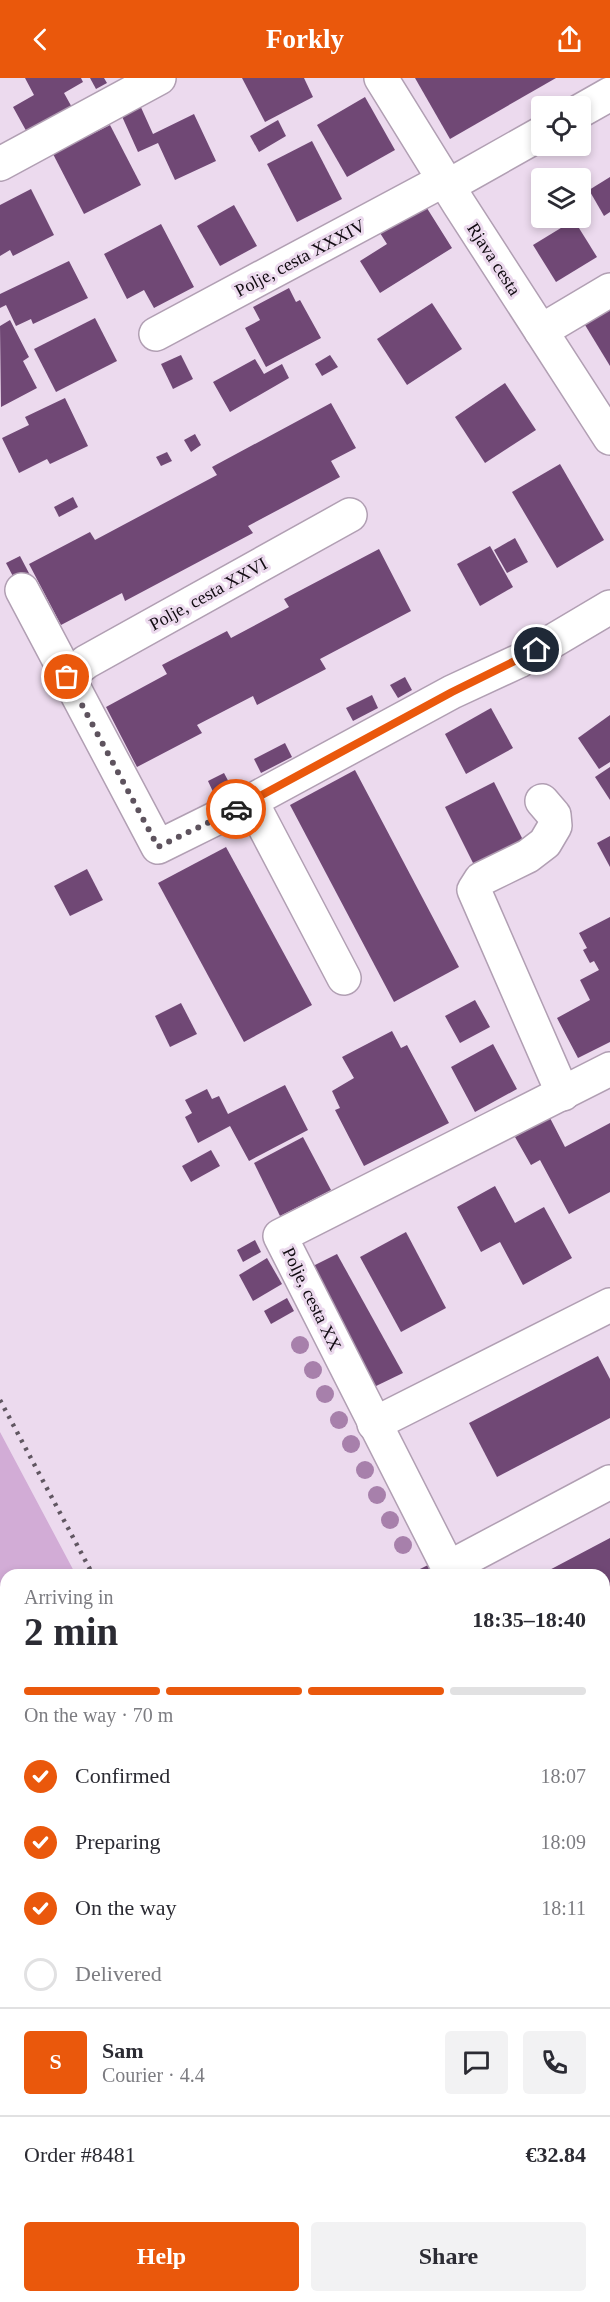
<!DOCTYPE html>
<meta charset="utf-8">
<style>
:root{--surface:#fff;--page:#f2f2f3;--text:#2b2b33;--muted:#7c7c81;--line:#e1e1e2;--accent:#ea580c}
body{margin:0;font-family:"Times New Roman",serif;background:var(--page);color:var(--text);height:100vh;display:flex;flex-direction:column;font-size:22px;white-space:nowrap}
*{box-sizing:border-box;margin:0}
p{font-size:20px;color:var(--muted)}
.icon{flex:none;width:33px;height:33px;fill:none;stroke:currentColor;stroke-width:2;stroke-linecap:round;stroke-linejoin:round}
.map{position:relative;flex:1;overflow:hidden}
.side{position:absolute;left:0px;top:1491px;width:610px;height:734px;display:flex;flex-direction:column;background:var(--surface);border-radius:18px 18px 0 0;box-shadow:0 3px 9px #0003}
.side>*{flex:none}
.controls{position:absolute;left:531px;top:18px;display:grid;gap:12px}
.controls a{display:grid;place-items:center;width:60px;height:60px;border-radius:6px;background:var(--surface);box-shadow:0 3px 9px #0003;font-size:30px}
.pin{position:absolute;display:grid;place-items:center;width:51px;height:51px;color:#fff;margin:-26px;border:3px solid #fff;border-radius:50%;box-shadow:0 2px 6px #0007}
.courier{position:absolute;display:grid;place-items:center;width:60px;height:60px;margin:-30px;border:4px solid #ea580c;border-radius:50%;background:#fff;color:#222;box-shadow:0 2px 8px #0007}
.summary em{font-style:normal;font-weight:800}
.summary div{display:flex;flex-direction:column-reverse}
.summary{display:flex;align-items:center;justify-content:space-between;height:102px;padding:0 24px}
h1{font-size:39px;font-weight:800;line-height:45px}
.bar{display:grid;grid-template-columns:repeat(4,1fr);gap:9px 6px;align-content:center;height:72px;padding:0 24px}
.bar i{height:8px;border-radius:4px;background:var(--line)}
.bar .selected{background:var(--accent)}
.bar p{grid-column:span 4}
.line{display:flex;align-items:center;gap:15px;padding:0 24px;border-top:2px solid var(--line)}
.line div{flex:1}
.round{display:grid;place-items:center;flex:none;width:63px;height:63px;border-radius:6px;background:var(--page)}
ol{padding:0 24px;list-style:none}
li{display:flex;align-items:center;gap:18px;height:66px}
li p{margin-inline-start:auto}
li .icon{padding:6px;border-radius:50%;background:var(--accent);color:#fff;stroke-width:4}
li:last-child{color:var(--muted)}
li i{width:33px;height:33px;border:3px solid var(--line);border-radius:50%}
.action{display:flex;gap:12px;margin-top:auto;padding:12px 24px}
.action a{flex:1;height:69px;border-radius:6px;background:var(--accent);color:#fff;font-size:24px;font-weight:800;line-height:69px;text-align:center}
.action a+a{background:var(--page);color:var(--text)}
header{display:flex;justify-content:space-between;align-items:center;height:78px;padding:0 24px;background:var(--accent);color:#fff;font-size:27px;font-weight:800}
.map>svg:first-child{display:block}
.grass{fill:#d2acd6}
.building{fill:#704875}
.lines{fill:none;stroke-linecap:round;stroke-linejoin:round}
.minor-casing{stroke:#b19fb3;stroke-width:36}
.minor{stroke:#fff;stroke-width:33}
.rail{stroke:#605661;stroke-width:4.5;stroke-dasharray:3 6;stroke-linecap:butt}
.tree{fill:#a780ab}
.done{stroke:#5e535e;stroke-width:6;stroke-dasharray:0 10.8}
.route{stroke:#ea580c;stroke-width:8}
.labels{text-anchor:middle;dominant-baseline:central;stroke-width:6;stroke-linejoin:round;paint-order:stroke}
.street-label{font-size:18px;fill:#110b11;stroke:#ecdaee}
</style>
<header><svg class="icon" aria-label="back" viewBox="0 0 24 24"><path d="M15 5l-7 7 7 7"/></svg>Forkly<svg class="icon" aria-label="share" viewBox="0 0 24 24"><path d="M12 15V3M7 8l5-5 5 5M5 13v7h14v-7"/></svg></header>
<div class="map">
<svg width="610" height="2224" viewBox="0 0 610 2224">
<rect width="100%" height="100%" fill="#ecdaee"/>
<g class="grass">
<polygon points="0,1354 76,1497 6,1497 6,1673 0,1652"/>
<polygon points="501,2218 504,2224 155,2224 154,2219"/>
</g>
<g class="building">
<polygon points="25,0 81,0 83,4 64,15 74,33 29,58 13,29 34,17"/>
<polygon points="90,0 104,0 107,5 96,11"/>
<polygon points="242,0 304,0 313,19 265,44"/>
<polygon points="415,0 556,0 450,61"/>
<polygon points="365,19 395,72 347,99 317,47"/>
<polygon points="139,25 153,56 194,36 216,83 175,102 158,65 138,74 120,34"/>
<polygon points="278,42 286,58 259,74 250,58"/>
<polygon points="110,47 141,107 84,136 53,76"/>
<polygon points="312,63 342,121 297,144 267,86"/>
<polygon points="610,99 610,134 604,138 589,112"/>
<polygon points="31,111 54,157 13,178 10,172 0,178 0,127"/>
<polygon points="234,127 257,168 220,188 197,148"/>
<polygon points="425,127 452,170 380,215 360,183 387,166 380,155"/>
<polygon points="574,142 597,179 556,204 533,167"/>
<polygon points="161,146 194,209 154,230 144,212 127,221 104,176"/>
<polygon points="69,183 88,220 33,246 31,241 16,248 6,227 0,230 0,216"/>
<polygon points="289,210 296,224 300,222 321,260 266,289 245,250 260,242 253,229"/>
<polygon points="432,225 462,271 407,307 377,261"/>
<polygon points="610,232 610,288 585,247"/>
<polygon points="95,240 117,283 56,314 34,271"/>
<polygon points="10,242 29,279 23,283 37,310 1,329 0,248"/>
<polygon points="181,277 193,301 173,311 161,286"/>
<polygon points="330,277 338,289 322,298 315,286"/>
<polygon points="255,281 264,296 282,286 289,300 230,334 213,304"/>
<polygon points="505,305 536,352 485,385 455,339"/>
<polygon points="65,320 88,368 50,386 47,381 19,395 2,360 29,347 25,339"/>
<polygon points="331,325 356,370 331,383 340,399 248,448 253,455 125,523 122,515 61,547 29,486 90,454 95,462 217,397 212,389"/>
<polygon points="195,356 201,367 191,374 184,362"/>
<polygon points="167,374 172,383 161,388 156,379"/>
<polygon points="560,386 604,462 557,490 512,414"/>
<polygon points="73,419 78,429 59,439 54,429"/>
<polygon points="515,460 528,484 507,495 494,472"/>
<polygon points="490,468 513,509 480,528 457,486"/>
<polygon points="379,471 411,533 320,581 326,591 257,627 253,618 197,647 202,655 137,689 106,629 167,596 162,587 227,553 231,560 289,529 284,521"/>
<polygon points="20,478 31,499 17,506 6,485"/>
<polygon points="405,599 412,612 398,620 390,607"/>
<polygon points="372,617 378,630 353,643 346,630"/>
<polygon points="491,630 513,670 466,696 445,656"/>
<polygon points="610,637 610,684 599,691 578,660"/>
<polygon points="285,665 292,679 261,695 254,681"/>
<polygon points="610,689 610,722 595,699"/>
<polygon points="355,692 459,889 394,924 290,727"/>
<polygon points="224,695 232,710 215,718 208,703"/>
<polygon points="494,704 527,770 478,795 445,729"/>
<polygon points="610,758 610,789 597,765"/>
<polygon points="226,769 312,927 244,964 158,805"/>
<polygon points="87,791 103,822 70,838 54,808"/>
<polygon points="610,839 610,964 578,980 557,940 590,922 580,902 599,892 594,883 590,885 583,872 587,870 579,855"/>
<polygon points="475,922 490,949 460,965 445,938"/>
<polygon points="181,925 197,956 170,969 155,938"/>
<polygon points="392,953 401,970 407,967 449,1045 364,1088 335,1032 340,1030 332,1013 354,1000 342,979"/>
<polygon points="493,966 517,1011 475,1034 451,989"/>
<polygon points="285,1007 308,1052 249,1083 230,1048 198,1065 185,1039 192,1035 185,1022 207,1011 212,1021 219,1018 228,1036"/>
<polygon points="550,1040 565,1069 610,1045 610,1114 569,1136 540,1082 531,1087 515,1059"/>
<polygon points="303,1059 331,1112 280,1138 254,1085"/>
<polygon points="211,1072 220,1088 191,1104 182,1088"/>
<polygon points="495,1108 515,1145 544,1129 572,1180 523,1207 500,1164 481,1174 457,1129"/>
<polygon points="406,1154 446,1230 401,1254 360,1179"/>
<polygon points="255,1162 261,1174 243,1184 237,1172"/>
<polygon points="337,1176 403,1295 374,1309 313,1188"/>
<polygon points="267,1180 282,1206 253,1223 239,1197"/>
<polygon points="287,1220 294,1233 271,1246 264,1233"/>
<polygon points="598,1278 610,1301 610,1340 497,1399 469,1345"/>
<polygon points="610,1460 610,1530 604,1533 604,1497 540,1497"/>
<polygon points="428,1487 433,1497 408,1497"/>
<polygon points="610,1687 610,1754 604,1756 604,1690"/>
<polygon points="6,2190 6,2218 42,2218 32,2224 0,2224 0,2194"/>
</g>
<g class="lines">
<defs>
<g id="minor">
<polyline points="381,0 459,126 610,360"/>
<polyline points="580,33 610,16"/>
<polyline points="0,86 159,0"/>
<polyline points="448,108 542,55"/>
<polyline points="541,253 610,212"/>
<polyline points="156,256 444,102"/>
<polyline points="22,512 158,769 251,723 452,614 519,583 610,529"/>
<polyline points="67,599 86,584 350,437"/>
<polyline points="251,723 344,900"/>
<polyline points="542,723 554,737 555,748 545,765 528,778 481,801 474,812 563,1016"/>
<polyline points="374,1346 610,1227"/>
<polyline points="448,1490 610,1404"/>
<polyline points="452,1497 280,1158 610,991"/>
<polyline points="604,1635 610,1632"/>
<polyline points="0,1897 6,1927"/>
<polyline points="0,2061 6,2034"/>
</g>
</defs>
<use href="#minor" class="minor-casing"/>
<use href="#minor" class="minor"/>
<g class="rail">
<polyline points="0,1322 93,1497"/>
<polyline points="0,1689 6,1710"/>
<polyline points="0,1762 6,1784"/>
<polyline points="124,2218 126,2224"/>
<polyline points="143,2218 145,2224"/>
<polyline points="522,2218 525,2224"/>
</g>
</g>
<g class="tree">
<circle cx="300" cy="1267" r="9"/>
<circle cx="313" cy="1292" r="9"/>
<circle cx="325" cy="1316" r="9"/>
<circle cx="339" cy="1342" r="9"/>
<circle cx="351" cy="1366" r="9"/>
<circle cx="365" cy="1392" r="9"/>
<circle cx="377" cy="1417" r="9"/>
<circle cx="390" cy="1442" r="9"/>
<circle cx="403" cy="1467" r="9"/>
</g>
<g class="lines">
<polyline class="done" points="67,599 158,769 236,731"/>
<polyline class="route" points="236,731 452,614 537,572"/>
</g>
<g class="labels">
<g class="street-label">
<text transform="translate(300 180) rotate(-28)">Polje, cesta XXXIV</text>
<text transform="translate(494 181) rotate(57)">Rjava cesta</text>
<text transform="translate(208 516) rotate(-29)">Polje, cesta XXVI</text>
<text transform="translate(312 1221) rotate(64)">Polje, cesta XX</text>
</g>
</g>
</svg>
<div class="controls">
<a><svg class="icon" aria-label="locate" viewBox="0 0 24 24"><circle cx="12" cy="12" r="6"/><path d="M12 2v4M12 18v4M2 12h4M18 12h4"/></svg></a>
<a><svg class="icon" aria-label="layers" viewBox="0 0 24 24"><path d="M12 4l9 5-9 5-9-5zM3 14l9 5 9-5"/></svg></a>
</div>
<div class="pin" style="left:67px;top:599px;background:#ea580c"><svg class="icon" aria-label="bag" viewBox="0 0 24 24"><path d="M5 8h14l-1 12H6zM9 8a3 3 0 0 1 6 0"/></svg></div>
<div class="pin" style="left:537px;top:572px;background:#1f2937"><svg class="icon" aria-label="home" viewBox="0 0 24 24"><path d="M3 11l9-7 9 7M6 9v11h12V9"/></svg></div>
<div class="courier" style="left:236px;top:731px"><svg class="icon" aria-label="car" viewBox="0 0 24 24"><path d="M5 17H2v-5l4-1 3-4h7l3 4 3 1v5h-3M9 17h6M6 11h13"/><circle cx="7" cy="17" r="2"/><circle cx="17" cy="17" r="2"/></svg></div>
<section class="side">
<div class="summary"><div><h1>2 min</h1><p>Arriving in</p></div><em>18:35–18:40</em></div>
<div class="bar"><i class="selected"></i><i class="selected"></i><i class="selected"></i><i></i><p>On the way · 70 m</p></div>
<ol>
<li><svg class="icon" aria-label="check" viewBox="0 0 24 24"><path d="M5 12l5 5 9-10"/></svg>Confirmed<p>18:07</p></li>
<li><svg class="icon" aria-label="check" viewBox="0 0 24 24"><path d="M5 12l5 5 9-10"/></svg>Preparing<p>18:09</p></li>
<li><svg class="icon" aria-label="check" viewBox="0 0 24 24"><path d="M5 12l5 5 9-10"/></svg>On the way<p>18:11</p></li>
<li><i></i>Delivered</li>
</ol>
<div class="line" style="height:108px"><b class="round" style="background:var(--accent);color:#fff">S</b><div><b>Sam</b><p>Courier · 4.4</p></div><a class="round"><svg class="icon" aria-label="chat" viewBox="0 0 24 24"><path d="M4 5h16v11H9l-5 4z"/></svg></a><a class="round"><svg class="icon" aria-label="phone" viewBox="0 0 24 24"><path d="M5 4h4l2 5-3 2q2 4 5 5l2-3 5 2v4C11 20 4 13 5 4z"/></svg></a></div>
<div class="line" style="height:78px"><div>Order #8481</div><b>€32.84</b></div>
<div class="action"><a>Help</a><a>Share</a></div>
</section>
</div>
